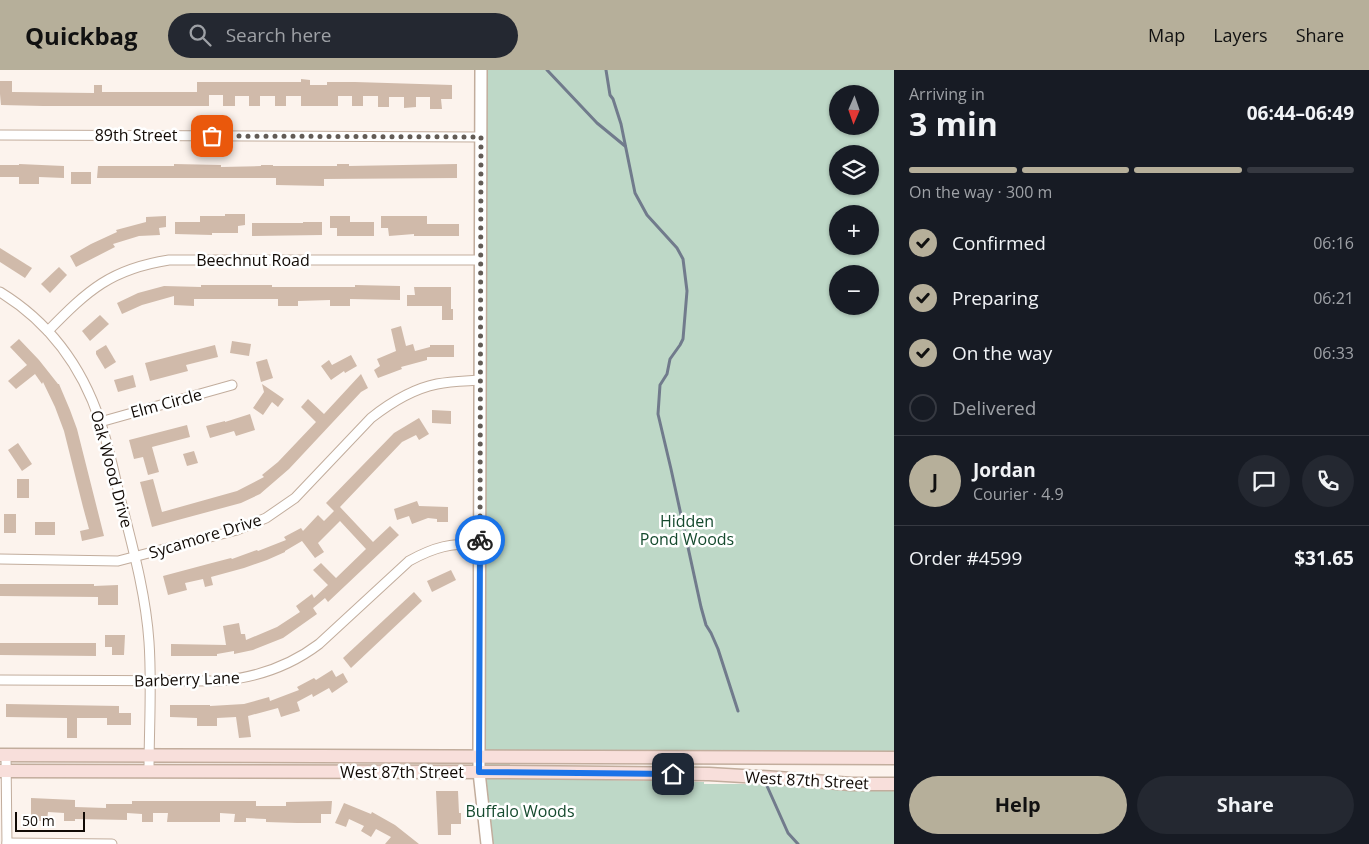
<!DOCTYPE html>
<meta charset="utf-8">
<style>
:root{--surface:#171b24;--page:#242831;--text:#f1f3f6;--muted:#9ea1a6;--line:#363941;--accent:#b6af9a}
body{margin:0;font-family:"Open Sans",sans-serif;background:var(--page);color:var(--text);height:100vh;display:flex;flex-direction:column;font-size:19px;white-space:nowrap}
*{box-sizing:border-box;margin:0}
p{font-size:16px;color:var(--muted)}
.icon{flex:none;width:28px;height:28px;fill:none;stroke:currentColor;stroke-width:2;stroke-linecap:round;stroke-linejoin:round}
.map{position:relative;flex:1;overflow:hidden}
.sheet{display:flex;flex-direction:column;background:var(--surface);width:475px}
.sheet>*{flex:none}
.needle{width:32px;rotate:182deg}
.tools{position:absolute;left:829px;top:15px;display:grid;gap:10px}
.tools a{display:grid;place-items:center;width:50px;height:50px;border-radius:50%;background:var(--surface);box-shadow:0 1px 4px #0004;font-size:25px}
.scale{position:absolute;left:15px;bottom:12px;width:70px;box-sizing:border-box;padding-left:5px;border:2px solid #110a05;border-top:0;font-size:14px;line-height:18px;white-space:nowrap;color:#110a05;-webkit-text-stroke:4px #fff;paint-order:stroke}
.pin{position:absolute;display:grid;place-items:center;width:42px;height:42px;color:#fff;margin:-21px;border-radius:10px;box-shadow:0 2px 8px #0006}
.courier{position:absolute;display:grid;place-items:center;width:50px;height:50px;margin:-25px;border:4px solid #1a73e8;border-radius:50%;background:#fff;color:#222;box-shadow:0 1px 6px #0007}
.summary em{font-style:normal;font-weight:700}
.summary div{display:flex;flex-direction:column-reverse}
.summary{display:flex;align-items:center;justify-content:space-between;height:85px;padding:0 15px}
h1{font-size:32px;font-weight:700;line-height:38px}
.bar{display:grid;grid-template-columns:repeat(4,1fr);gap:8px 5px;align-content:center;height:60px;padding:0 15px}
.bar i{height:6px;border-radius:4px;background:var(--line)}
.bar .active{background:var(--accent)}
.bar p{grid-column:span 4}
.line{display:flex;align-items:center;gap:12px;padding:0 15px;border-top:1px solid var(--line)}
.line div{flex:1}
.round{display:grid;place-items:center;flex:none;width:52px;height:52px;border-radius:26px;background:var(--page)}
ol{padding:0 15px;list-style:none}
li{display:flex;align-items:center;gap:15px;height:55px}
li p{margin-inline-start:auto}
li .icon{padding:5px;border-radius:50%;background:var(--accent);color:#111;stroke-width:4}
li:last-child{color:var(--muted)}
li i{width:28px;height:28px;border:2px solid var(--line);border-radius:50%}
.button{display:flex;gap:10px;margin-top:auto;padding:10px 15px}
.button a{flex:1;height:58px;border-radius:30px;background:var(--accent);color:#111;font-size:20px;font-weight:700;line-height:58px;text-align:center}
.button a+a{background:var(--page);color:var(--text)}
header{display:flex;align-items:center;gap:30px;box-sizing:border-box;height:70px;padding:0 25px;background:var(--accent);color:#111}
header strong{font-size:24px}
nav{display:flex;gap:28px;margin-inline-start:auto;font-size:18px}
.search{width:350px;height:45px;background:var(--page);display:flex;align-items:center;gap:12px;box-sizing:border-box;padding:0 18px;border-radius:28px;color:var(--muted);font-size:19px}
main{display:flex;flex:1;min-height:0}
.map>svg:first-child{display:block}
.green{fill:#bed8c7;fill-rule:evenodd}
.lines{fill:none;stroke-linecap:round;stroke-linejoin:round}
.stream{stroke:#717b8c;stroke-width:3}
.building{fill:#d0baaa}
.minor-casing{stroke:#c2ad9d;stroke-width:11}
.tertiary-casing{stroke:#c2ad9d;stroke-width:14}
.secondary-casing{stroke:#c2ad9d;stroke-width:15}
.minor{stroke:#fff;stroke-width:9}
.tertiary{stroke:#fff;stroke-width:11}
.secondary{stroke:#f8dfdb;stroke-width:12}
.done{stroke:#635c56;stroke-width:5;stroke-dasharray:0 9}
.route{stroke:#1a73e8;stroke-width:6}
.labels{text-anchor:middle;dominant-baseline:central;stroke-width:5;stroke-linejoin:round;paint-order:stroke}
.street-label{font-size:16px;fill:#110a05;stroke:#fff}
.park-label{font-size:16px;fill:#154a2e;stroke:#fff}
</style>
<header>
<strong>Quickbag</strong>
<div class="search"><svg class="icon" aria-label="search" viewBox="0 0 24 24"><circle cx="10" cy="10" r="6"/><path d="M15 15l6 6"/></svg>Search here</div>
<nav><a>Map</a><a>Layers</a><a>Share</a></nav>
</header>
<main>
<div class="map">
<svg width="894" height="774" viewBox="0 0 894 774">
<rect width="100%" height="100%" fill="#fcf3ed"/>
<path class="green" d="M482 0H894V684L510 694 509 708 704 712V714H755L894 719V774H489L482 694ZM838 24H870V56H838ZM838 84H870V116H838ZM838 144H870V176H838ZM838 204H870V236H838Z"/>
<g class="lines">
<g class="stream">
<polyline points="547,0 597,53 625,76"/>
<polyline points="606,0 610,25 613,29 621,54 635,123 647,145 677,178 683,189 687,221 683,269 680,275 670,289 667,304 660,315 658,344 671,399 701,537 706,555 711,563 718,579 738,641"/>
<polyline points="767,716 788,763 798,774"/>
</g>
</g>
<g class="building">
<polygon points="301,9 310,10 310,15 327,15 327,12 355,12 452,15 452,29 441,29 442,39 430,39 430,27 416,27 416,37 404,38 404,27 389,27 389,37 378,37 378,26 363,26 363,36 352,36 352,26 338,26 338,36 301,36 301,26 286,26 286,36 275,36 275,26 260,26 260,36 249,36 249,26 235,26 235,36 223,36 223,25 209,25 209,36 43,36 1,35 0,24 0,11 12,11 12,22 94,23 94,15 102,15 102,22 197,22 197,12 301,12"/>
<polygon points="19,94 64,96 64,108 39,107 39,114 19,114 19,107 0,107 0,95 19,95"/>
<polygon points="174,94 221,95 221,97 261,96 261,95 273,95 273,96 337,96 337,94 349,94 349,96 457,94 457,108 324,109 324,116 276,115 276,108 97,108 98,96 174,96"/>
<rect x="71" y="102" width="20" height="12"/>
<polygon points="225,144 245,144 245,155 238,156 238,163 212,163 212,165 175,164 175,152 200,152 200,146 225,146"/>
<polygon points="166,146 166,157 159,158 160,165 139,166 113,174 115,177 76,197 70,186 91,174 117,162 116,160 146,152 146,147"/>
<polygon points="330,146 350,146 350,152 374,152 374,166 337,166 337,158 330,158"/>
<polygon points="381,146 427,146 427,154 459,154 459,166 414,166 414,164 389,166 388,158 381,158"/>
<polygon points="303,152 322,152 322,165 252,166 252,153 303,153"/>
<polygon points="0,178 32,198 25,208 0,192"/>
<polygon points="59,197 67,205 50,223 41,214"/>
<polygon points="201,215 272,215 272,217 355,217 355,215 400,216 400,230 350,229 350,236 330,236 330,230 298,231 298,236 278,236 278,229 194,229 194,236 174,235 174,226 142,235 122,244 117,233 138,223 164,216 201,217"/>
<polygon points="414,217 451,217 451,239 453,239 453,250 442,250 442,236 407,236 407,225 415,225"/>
<polygon points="100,245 109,254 90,271 82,261"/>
<polygon points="401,256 406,276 413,274 415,281 430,277 430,275 454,275 454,287 427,287 427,290 401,297 402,299 378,308 374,300 380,296 377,289 396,281 391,259"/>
<polygon points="19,269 39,290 58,314 59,314 70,340 77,359 104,466 82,471 80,461 89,459 83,437 64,361 55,337 43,312 42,314 35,304 16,319 8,311 27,295 10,277"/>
<polygon points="232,271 251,274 249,286 230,283"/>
<polygon points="106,275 116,292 105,299 96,284 96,281"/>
<polygon points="215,275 218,287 186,295 188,301 150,311 145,293"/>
<polygon points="351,285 357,296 345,303 344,301 331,310 321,296 329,290 332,295"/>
<polygon points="267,289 273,308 261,312 256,292"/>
<polygon points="361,304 368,318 361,322 289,399 260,424 241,433 152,457 140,412 153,409 162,442 237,421 264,407 262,405 278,392 316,352 301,337 308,329 324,344"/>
<polygon points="133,305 136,317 118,322 114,310"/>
<polygon points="262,314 284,329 278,337 272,332 263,345 253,338 264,322"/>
<polygon points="432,340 451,341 451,354 432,353"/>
<polygon points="250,344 255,360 236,366 234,361 210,368 206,356 225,351 225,352"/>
<polygon points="419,348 429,364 419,370 416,365 402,372 340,437 373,472 390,456 399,465 328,532 325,528 313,538 317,544 283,568 253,580 234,584 234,581 217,584 217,586 171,586 171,574 226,575 223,556 239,553 241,564 245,564 246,570 277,557 300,542 296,536 312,524 314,528 328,515 313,500 321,493 336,508 366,479 340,451 318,473 324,482 315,488 302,471 285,481 285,482 267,490 244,498 211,507 213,515 205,517 203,509 185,513 187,520 168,525 163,506 208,494 231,488 232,489 257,480 258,481 286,470 284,467 301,458 303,461 318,445 324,451 334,441 326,433 394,363"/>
<polygon points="187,355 190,367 152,377 159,402 148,405 143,387 134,389 129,370"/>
<polygon points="18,373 32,394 22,401 8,380"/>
<polygon points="194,381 198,393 187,396 183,384"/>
<rect x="17" y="409" width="12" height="19"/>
<polygon points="417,431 419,436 448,437 448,452 437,452 437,449 428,448 412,454 409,446 397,450 394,439"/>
<rect x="4" y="444" width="12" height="19"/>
<rect x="35" y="452" width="20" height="13"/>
<polygon points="451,500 456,510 432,522 427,511"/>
<polygon points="0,514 94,514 94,516 118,515 118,535 98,535 98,527 0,526"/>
<polygon points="414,522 422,531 351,598 343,588"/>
<polygon points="105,565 125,565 124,585 112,585 112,577 105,577"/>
<polygon points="0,573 96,573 96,586 0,585"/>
<polygon points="332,600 336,607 343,603 348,612 332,623 329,618 313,627 312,624 297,632 300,641 281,647 278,638 248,646 251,667 239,668 236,647 217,648 217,656 197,656 197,648 170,647 170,635 210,635 210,636 244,634 269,627 270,631 299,620 297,617 314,608 316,610"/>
<polygon points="6,634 119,636 119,643 131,643 131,655 107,655 107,648 77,648 77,668 67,668 67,648 6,647"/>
<polygon points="436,721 458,721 459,743 461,743 461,754 451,754 451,765 438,765"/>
<polygon points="31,728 75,730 75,737 106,738 106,734 132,734 132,731 256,731 256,736 286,736 286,732 332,731 331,744 321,744 321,753 297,753 266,752 266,749 246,748 246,752 234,752 235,744 220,743 220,752 167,752 168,743 153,743 153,752 142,752 142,744 127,743 127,750 75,749 75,751 64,751 64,743 48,742 47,751 31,751"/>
<polygon points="344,733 371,744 372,742 395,755 419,774 385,774 391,767 376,759 371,767 361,761 364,756 349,749 346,757 335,753"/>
</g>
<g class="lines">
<defs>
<g id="minor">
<polyline points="0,65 481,67"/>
<path d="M0 222C49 252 82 297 100 351 110 379 115 410 123 439 134 482 146 527 149 572 152 615 149 658 149 701"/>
<path d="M48 261C88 220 111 199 169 190H481"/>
<polyline points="100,352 232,315"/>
<path d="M0 489 118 491 237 460 266 448 295 428 371 348C390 333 412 319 437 314 451 311 466 311 480 310"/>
<path d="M0 610 218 611C255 608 290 596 319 574L409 491C436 476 450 474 480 473"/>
<polyline points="6,685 7,774"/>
<polyline points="7,773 112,774"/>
</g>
<polyline id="tertiary" points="481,0 479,686 479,702 487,774"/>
<g id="secondary">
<polyline points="0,685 894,688"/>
<polyline points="0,701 499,702 709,704 778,708 851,714 894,714"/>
</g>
</defs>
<use href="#minor" class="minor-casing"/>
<use href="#tertiary" class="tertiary-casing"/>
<use href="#secondary" class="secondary-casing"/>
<use href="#minor" class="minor"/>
<use href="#tertiary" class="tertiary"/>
<use href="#secondary" class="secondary"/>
</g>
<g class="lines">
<polyline class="done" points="212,66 481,67 480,470"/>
<polyline class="route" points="480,470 479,702 673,704"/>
</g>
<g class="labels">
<g class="street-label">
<text x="136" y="65">89th Street</text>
<text x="253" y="190">Beechnut Road</text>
<text transform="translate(166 333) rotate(-15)">Elm Circle</text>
<text transform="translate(112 399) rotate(75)">Oak Wood Drive</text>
<text transform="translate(205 466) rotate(-17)">Sycamore Drive</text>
<text transform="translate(187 609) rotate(-2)">Barberry Lane</text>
<text x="402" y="702">West 87th Street</text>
<text transform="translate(807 710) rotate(3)">West 87th Street</text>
</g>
<g class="park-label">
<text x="687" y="451">Hidden<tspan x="687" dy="18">Pond Woods</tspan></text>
<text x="520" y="741">Buffalo Woods</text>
</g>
</g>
</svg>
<div class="tools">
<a><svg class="needle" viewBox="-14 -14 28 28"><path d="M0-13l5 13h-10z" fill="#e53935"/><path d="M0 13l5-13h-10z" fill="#9ea1a6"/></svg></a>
<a><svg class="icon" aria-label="layers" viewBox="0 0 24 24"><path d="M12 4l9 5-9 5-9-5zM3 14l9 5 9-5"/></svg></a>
<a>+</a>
<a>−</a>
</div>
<div class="scale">50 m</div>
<div class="pin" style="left:212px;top:66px;background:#ea580c"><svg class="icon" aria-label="bag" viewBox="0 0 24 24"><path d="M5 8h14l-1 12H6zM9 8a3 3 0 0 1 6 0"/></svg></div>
<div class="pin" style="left:673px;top:704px;background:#1f2937"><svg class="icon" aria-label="home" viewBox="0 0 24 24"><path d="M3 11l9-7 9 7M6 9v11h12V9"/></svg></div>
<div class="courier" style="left:480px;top:470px"><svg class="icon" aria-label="bike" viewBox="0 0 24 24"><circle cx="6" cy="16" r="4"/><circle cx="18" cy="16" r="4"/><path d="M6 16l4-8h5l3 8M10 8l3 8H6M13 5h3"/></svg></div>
</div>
<section class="sheet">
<div class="summary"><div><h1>3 min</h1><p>Arriving in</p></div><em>06:44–06:49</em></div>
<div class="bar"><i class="active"></i><i class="active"></i><i class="active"></i><i></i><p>On the way · 300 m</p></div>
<ol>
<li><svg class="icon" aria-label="check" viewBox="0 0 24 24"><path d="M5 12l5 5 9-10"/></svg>Confirmed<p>06:16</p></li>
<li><svg class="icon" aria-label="check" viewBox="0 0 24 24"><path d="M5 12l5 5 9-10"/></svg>Preparing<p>06:21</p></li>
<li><svg class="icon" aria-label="check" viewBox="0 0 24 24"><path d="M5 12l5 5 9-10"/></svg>On the way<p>06:33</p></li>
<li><i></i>Delivered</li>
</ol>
<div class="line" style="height:90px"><b class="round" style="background:var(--accent);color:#111">J</b><div><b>Jordan</b><p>Courier · 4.9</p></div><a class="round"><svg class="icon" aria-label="chat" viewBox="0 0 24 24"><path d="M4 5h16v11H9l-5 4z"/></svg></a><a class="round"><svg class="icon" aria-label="phone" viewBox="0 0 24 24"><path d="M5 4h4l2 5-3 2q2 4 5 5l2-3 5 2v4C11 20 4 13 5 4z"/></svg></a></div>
<div class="line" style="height:65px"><div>Order #4599</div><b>$31.65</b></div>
<div class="button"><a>Help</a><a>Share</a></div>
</section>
</main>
